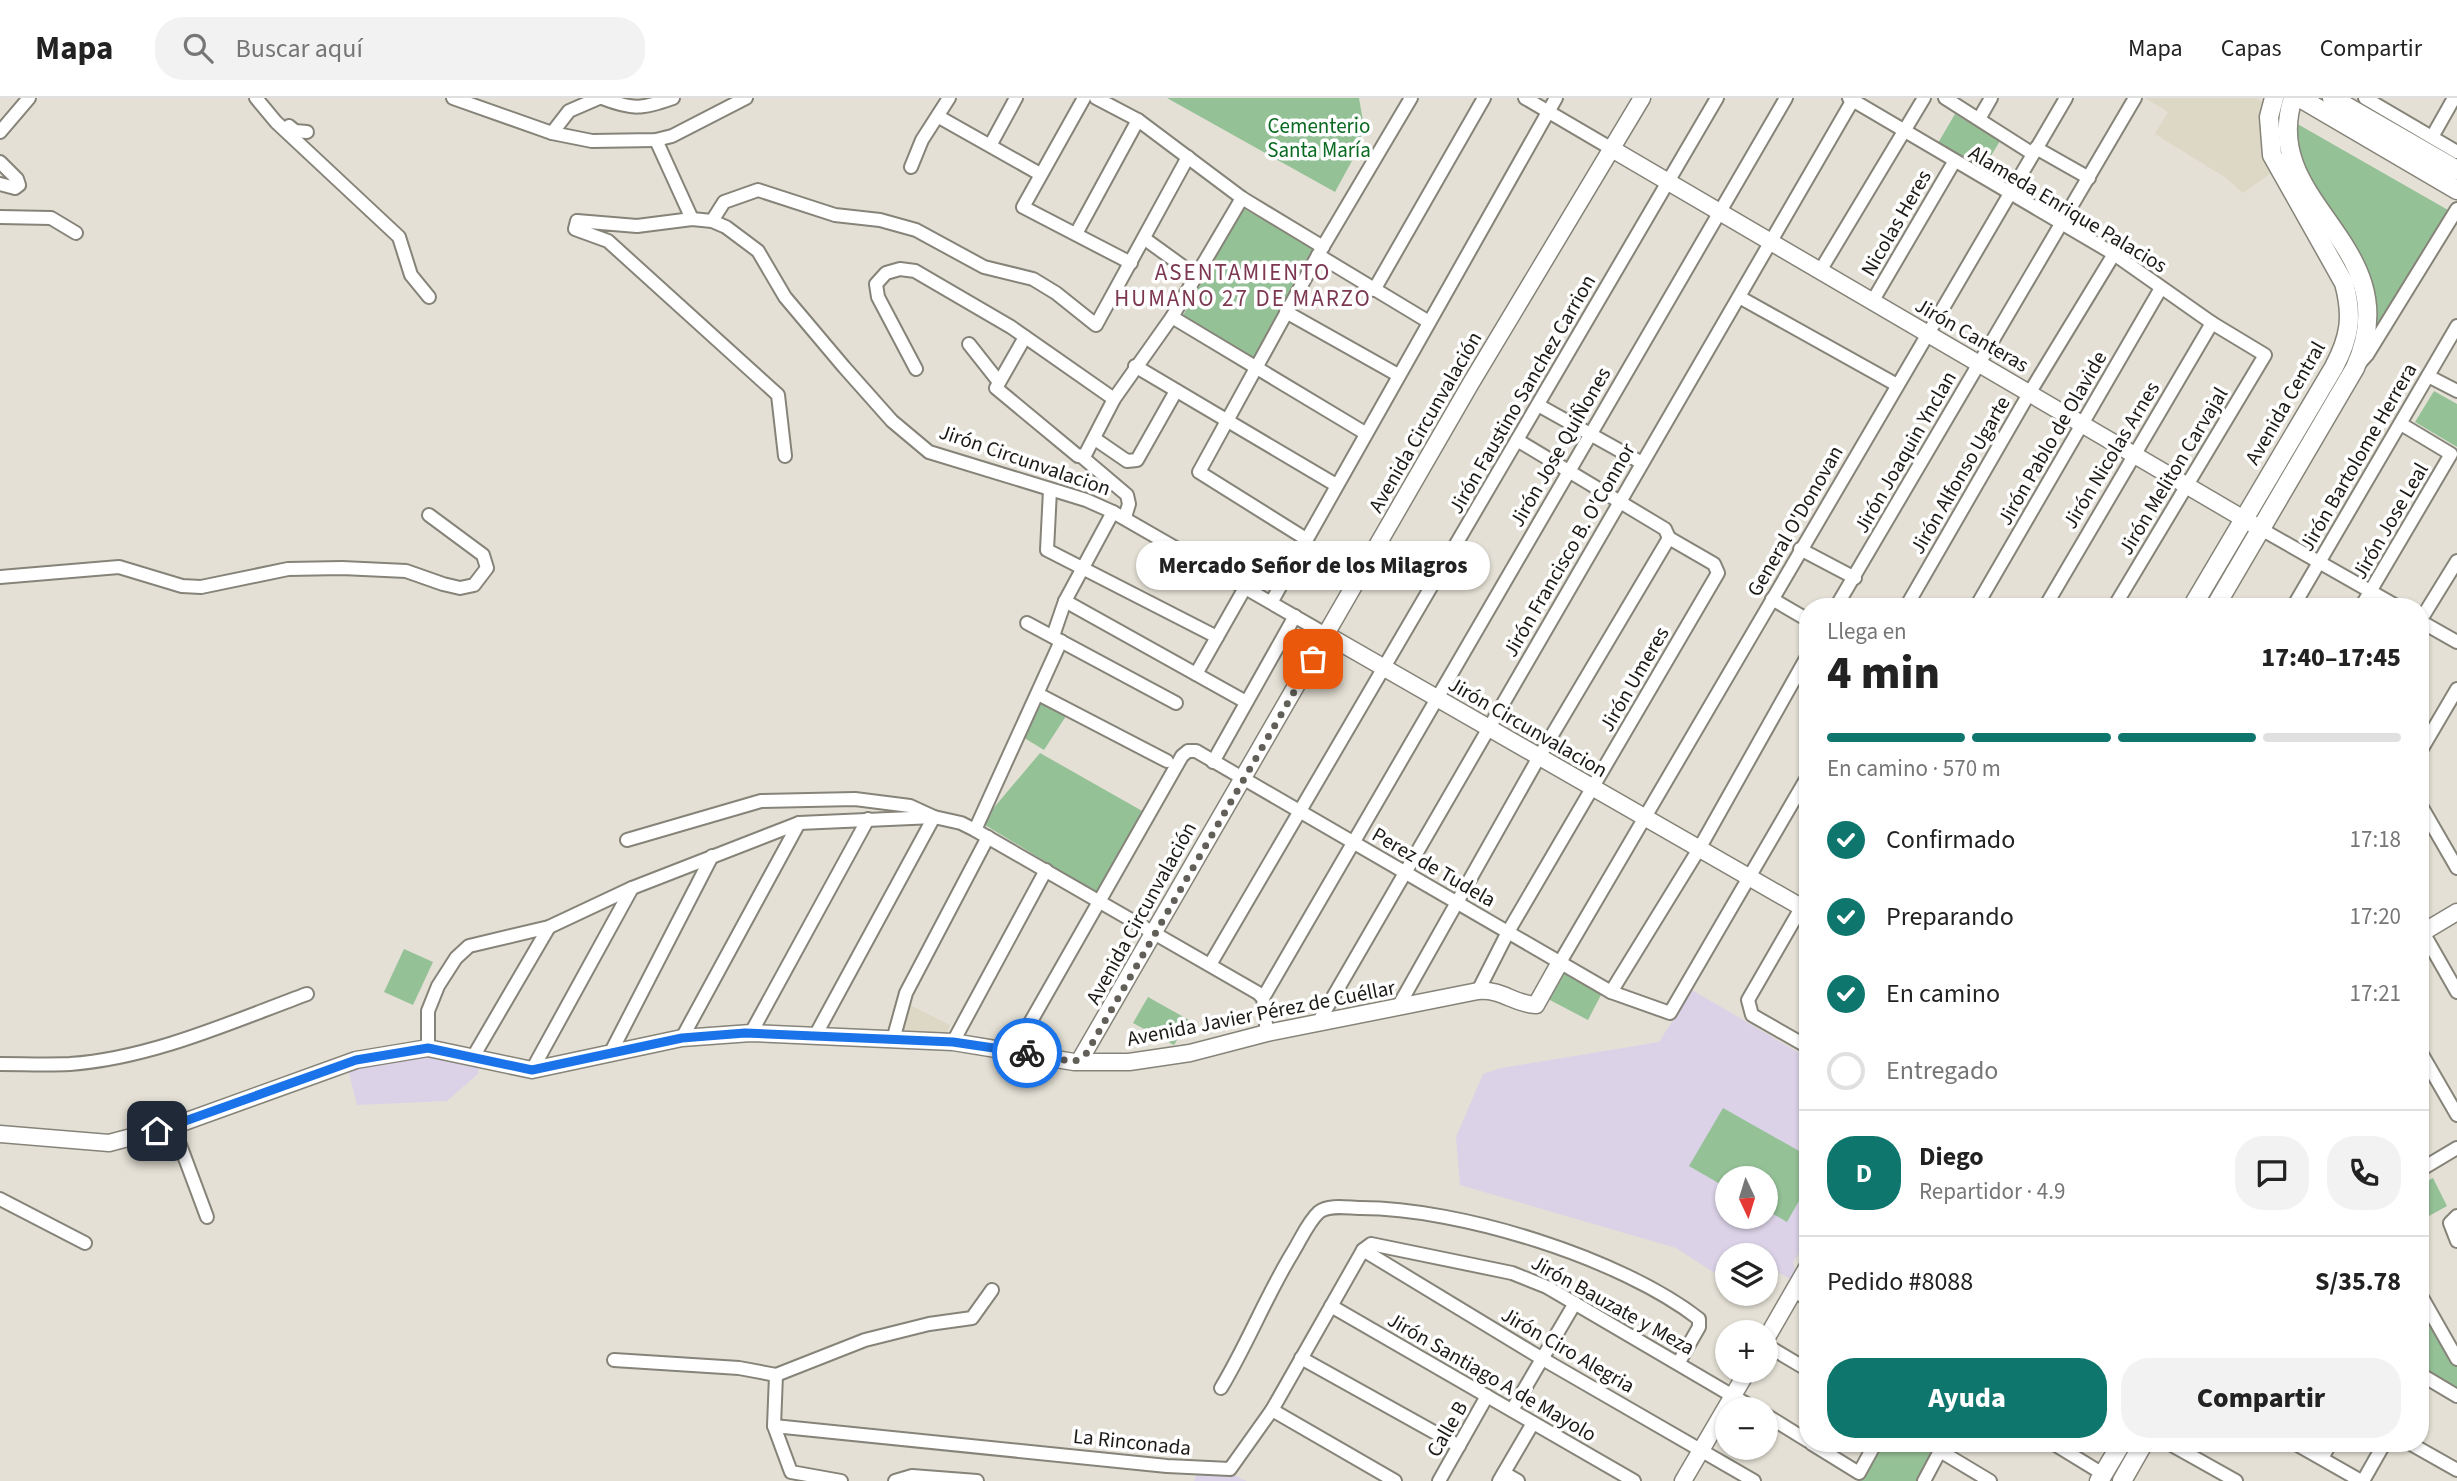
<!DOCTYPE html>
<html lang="es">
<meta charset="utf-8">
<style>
:root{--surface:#fff;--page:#f2f2f2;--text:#222;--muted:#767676;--line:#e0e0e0;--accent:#0f766e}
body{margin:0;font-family:"Source Sans 3",sans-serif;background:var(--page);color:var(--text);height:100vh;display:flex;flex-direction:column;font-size:26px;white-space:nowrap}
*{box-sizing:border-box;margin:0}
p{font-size:23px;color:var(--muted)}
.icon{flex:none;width:38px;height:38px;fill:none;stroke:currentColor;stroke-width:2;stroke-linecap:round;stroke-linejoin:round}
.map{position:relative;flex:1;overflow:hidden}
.side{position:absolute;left:1799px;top:500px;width:630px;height:854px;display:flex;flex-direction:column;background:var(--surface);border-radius:28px;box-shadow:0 2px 5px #0004}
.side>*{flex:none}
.needle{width:46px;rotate:176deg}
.controls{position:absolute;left:1715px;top:1068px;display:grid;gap:14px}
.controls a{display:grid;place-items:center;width:63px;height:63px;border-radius:50%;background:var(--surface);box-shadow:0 2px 5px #0004;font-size:35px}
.pin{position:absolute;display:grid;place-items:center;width:60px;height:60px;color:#fff;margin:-30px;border-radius:14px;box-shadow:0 4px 10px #0006}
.courier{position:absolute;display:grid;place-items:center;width:70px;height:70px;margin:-35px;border:5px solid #1a73e8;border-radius:50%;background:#fff;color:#222;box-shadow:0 2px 9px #0007}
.bubble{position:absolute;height:49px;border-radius:24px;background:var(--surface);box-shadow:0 2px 5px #0004;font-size:23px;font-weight:800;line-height:49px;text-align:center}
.head em{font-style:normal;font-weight:800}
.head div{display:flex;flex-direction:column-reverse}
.head{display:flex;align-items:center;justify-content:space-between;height:119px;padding:0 28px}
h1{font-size:46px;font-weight:800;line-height:52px}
.bar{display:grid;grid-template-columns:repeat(4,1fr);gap:10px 7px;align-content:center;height:84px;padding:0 28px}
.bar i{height:9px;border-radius:5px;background:var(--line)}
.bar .on{background:var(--accent)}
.bar p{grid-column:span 4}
.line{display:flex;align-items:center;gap:18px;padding:0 28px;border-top:2px solid var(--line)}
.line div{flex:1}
.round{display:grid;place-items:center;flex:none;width:74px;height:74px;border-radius:28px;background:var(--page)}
ol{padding:0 28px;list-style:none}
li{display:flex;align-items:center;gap:21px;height:77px}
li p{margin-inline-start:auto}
li .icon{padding:7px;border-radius:50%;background:var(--accent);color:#fff;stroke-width:4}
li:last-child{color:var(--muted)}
li i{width:38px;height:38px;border:4px solid var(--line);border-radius:50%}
.cta{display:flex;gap:14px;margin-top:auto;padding:14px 28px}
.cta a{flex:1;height:80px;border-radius:28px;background:var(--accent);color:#fff;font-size:28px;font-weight:800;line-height:80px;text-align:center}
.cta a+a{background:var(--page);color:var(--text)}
header{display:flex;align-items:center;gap:42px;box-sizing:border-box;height:98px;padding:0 35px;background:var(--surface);border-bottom:2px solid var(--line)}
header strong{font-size:33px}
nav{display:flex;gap:38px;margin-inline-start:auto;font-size:24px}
.search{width:490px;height:63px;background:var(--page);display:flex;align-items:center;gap:18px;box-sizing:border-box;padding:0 24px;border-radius:28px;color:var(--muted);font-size:26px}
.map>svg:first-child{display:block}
.built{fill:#ddd8c5}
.education{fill:#dbd2e7;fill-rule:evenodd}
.green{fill:#95c197}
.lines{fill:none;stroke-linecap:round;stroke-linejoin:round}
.minor-casing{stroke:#868379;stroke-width:16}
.tertiary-casing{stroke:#868379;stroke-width:19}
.secondary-casing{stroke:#868379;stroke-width:21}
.minor{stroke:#fff;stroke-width:12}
.tertiary{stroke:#fff;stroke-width:16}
.secondary{stroke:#fff;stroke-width:18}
.done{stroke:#625f59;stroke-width:7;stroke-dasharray:0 12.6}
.route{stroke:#1a73e8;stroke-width:9}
.labels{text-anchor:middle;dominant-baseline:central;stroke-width:7;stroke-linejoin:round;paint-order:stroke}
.park-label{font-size:21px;fill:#0b6a22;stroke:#fff}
.street-label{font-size:21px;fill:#1c1a16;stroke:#fff}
.neighbourhood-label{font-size:23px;letter-spacing:2px;fill:#7c3751;stroke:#fff}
</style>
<header>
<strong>Mapa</strong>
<div class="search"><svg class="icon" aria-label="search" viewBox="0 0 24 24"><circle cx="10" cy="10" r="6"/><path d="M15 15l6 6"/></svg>Buscar aquí</div>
<nav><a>Mapa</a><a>Capas</a><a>Compartir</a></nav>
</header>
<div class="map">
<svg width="2457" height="1383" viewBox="0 0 2457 1383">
<rect width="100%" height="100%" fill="#e4e0d5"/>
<g class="built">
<polygon points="2145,0 2256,0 2265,5 2261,48 2271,75 2243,95 2226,80 2155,36 2168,14"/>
<polygon points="1333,555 1342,560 1328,586 1316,579 1328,557"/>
<polygon points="910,907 950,927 943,943 902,940 903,922"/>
</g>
<g class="education">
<path d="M1692 892 1808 960V1150L1804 1157 1800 1154 1793 1164 1795 1172 1790 1181 1766 1168V1157H1727V1183L1676 1150 1460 1087 1456 1039 1483 976 1501 970 1659 944ZM1727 1080H1766V1118H1727Z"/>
<polygon points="437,955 479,968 478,976 447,1003 357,1007 348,971"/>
<polygon points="1198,1373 1231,1376 1247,1383 1194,1383"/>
</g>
<g class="green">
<polygon points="1167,0 1359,0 1364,29 1353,61 1335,94"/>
<polygon points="1955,16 2000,43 1983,71 1938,45"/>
<polygon points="2294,24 2448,112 2370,248 2371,208 2304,76"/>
<polygon points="1243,110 1316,152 1252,262 1182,219"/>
<polygon points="2331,285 2338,289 2264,415 2258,411"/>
<polygon points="2434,293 2457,306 2457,349 2415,324"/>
<polygon points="2245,432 2252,436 2210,509 2200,509"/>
<polygon points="1044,601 1068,615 1044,652 1021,638"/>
<polygon points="1040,655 1144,714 1097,795 985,727 986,719"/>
<polygon points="404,851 433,864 413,907 384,894"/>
<polygon points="1561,873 1602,895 1588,922 1546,900"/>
<polygon points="1148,899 1189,922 1174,947 1133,925"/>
<polygon points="1723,1010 1808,1058 1808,1087 1787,1124 1766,1112 1766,1080 1727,1080 1727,1090 1689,1068"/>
<polygon points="2433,1080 2447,1108 2420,1123 2420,1087"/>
<polygon points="2420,1201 2457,1266 2457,1295 2420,1273"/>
<polygon points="1880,1346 1938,1346 1916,1383 1861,1383 1860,1378"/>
</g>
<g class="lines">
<defs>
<g id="minor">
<polyline points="256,0 276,24 399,139 411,177 429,199"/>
<polyline points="453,0 552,35 592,43 656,42 672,38 746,0"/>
<path d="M602 0C633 12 642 11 673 0"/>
<polyline points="1084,0 1023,109 1131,165"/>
<polyline points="1096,0 1138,22 1242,100 1323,149"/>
<polyline points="1525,0 1612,51"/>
<polyline points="1849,0 2114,156 2212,225 2265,257 2114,509"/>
<polyline points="1945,0 2033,56"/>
<polyline points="2365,0 2457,54"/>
<polyline points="939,19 1040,76"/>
<polyline points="1979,21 1991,0"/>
<polyline points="289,28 295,33 307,34"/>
<polyline points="0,34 29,0"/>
<polyline points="552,35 569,13 599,0"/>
<polyline points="2432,39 2454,0"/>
<polyline points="656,42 692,121"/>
<polyline points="991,46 1016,0"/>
<polyline points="2036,50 2089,80"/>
<polyline points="0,64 17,81 19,87 15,90 0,86"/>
<polyline points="911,69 922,42 949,0"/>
<polyline points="0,119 51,120 76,135"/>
<polyline points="712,123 724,104 758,92 835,117 880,122 916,132 984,169 1033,181 1056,195 1096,227 1188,59"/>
<polyline points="1077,134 1138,22"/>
<polyline points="1145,141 1196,178"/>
<polyline points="1318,157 1429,224"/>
<polyline points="1820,173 1924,0"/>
<polyline points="1374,192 1484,0"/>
<polyline points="1741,200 1897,287"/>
<polyline points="1872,204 1954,64"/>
<polyline points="1286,214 1398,277"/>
<polyline points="1172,219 1365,335"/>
<polyline points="1025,239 996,290 1078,358 1085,357 1114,301 1172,219 1242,100"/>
<polyline points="969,246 999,284"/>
<polyline points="2358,267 2367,257 2457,111"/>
<polyline points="1135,268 1336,387"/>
<polyline points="916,271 878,199 876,186 886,175 900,171 915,173 1011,229 1114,301"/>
<polyline points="2428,278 2457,293"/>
<polyline points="1538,307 1642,365"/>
<polyline points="1095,341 1127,363 1137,362 1176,293"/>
<polyline points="1517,342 1665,431 1669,440"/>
<polyline points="785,358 778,297 608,143 575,131 577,123 637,128 692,121 712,123 726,129 758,153 785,199 844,269 892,323 929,354 1086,402 1113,414 1327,537"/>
<polyline points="1081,358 1127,397 1129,406 1125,419"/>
<polyline points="1050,392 1047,452 1217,539"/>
<polyline points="2261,431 2398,509"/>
<polyline points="1306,441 1199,374 1318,157 1411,0"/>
<polyline points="1800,451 1855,480"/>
<polyline points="0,479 119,469 182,488 201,489 288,471 342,470 406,473 443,486 460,490 474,487 487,470 483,457 429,417"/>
<polyline points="1772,501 1808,522"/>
<polyline points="1065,503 1246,604"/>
<polyline points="1272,503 1556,0"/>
<polyline points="1836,509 2135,0"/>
<polyline points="1906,509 2030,294 2114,156"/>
<polyline points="1976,509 2161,190"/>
<polyline points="2045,509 2212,225"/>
<polyline points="2293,509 2457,228"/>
<polyline points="2361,509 2451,356 2401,326"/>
<polyline points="2420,523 2457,463"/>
<polyline points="2420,523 2457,544"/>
<polyline points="1027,525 1176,605"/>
<polyline points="1053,538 1065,503 1113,414"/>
<polyline points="1196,576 1246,488"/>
<polyline points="1038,596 1167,663"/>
<polyline points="2420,654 2457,591"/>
<polyline points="1213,664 1295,518"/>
<polyline points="2420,706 2457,770"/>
<polyline points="975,732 1061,543"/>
<polyline points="627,742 761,703 855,701 910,708 934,719 815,938"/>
<polyline points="1808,798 1748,902 1752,917 1808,949"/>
<polyline points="2420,829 2457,894"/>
<polyline points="1211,865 1717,0"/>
<polyline points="1559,866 2066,0"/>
<polyline points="1478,893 1508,834 1718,475 1714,466 1669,440"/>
<polyline points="1611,894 1699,751 1808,557"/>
<polyline points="1263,900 1786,0"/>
<polyline points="1398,909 1539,659 1669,440"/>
<polyline points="1318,925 1854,0"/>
<polyline points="751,935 868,721"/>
<polyline points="682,940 799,725"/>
<polyline points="893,942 906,895 988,739"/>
<polyline points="953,944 1046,772"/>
<polyline points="428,950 428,913 438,888 456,860 469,848 549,829 632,790 799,725 934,719 961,725 975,732 1258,895 1263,900 1267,935"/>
<polyline points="1014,953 1182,658 1188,653 1196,653 1611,894 1670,915 1808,678"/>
<polyline points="2420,953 2457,1017"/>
<polyline points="611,954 712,758"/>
<polyline points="473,959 549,829"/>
<path d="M0 966C23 966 47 967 70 966 152 960 231 924 307 896"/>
<polyline points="532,972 632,790"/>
<polyline points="173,1028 207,1119"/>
<polyline points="2420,1072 2457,1050"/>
<polyline points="0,1101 85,1145"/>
<polyline points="2457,1118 2450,1125 2457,1143"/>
<polyline points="1363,1152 1541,1260 1754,1383"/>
<polyline points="1793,1193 1808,1201"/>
<polyline points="2420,1196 2457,1261"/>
<polyline points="1331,1208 1634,1383"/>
<polyline points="1766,1247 1808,1272"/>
<polyline points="1301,1260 1459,1348"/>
<polyline points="614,1262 739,1270 776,1277 865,1242 929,1226 972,1220 992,1192"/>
<polyline points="2420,1276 2457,1298"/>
<polyline points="776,1277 774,1328 791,1374 841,1383"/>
<path d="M1221 1290C1248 1245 1266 1198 1293 1154 1301 1141 1308 1124 1319 1114 1329 1106 1349 1110 1361 1110 1459 1110 1621 1160 1699 1221V1229L1679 1264"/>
<polyline points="1272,1312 1395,1383"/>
<polyline points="1512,1312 1575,1205"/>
<polyline points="1766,1317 1808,1343"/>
<polyline points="774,1328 1167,1368 1230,1371 1272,1312 1363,1152 1371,1146 1512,1175 1547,1189 1755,1311"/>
<polyline points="1812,1346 1859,1375 1875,1346"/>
<polyline points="2054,1346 2103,1376"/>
<polyline points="2170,1346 2236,1383"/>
<polyline points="2296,1346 2361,1383"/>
<polyline points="2411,1346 2457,1372"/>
<polyline points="2322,1360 2330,1346"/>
<polyline points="1504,1375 1518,1383"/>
<polyline points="895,1383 912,1378 977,1383"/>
<polyline points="1439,1383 1487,1298"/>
<polyline points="1499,1383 1533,1325"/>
<polyline points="1924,1383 1940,1353 1990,1383"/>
<polyline points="2363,1383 2384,1346"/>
</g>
<g id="tertiary">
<polyline points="1612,51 2261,431"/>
<polyline points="1327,537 1808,813"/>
<polyline points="2420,836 2457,814"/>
<polyline points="1080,962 1471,285 1642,0"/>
<path d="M0 1036 109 1045 173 1028 356 962 428 950 532 972 682 940 751 935 953 944 1074 964H1129L1190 955 1267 935 1478 893C1503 891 1513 906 1536 907L1559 866"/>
<polyline points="1766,1241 1808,1168"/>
<polyline points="1683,1383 1748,1272"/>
</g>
<g id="secondary">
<polyline points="2300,0 2457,92"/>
<polyline points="2332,0 2457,72"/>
<path d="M2192 509 2334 269C2350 239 2353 218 2344 185L2272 57 2269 19 2274 0"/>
<path d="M2215 509 2355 270C2411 146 2258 108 2293 0"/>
<polyline points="2099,1383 2121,1346"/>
<polyline points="2122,1383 2143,1346"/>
</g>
</defs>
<use href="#minor" class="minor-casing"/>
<use href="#tertiary" class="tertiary-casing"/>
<use href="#secondary" class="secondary-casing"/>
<use href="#minor" class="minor"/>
<use href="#tertiary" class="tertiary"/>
<use href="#secondary" class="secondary"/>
</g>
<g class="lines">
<polyline class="done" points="1027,955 1074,964 1086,956 1313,561"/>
<polyline class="route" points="157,1033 356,962 428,950 532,972 682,940 745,935 953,944 1027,955"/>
</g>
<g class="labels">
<g class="park-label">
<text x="1319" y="28">Cementerio<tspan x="1319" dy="24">Santa María</tspan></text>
</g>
<g class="street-label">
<text transform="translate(2068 111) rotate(31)">Alameda Enrique Palacios</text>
<text transform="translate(1896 125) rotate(-60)">Nicolas Heres</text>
<text transform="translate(1972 237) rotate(30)">Jirón Canteras</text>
<text transform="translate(1522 296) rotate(-60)">Jirón Faustino Sanchez Carrion</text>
<text transform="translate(2285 305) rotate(-60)">Avenida Central</text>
<text transform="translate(1425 324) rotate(-60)">Avenida Circunvalación</text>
<text transform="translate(2052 340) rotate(-60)">Jirón Pablo de Olavide</text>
<text transform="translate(1560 349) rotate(-60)">Jirón Jose QuiÑones</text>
<text transform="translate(1905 354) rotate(-60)">Jirón Joaquin Ynclan</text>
<text transform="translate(2111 357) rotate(-59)">Jirón Nicolas Arnes</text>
<text transform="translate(2358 359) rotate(-60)">Jirón Bartolome Herrera</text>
<text transform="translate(1025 362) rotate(19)">Jirón Circunvalacion</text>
<text transform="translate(2173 373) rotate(-59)">Jirón Meliton Carvajal</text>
<text transform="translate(1960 377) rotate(-60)">Jirón Alfonso Ugarte</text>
<text transform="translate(1795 423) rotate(-60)">General O'Donovan</text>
<text transform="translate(2390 423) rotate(-60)">Jirón Jose Leal</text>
<text transform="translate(1569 452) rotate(-60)">Jirón Francisco B. O'Connor</text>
<text transform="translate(1634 581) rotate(-60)">Jirón Umeres</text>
<text transform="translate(1528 629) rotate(30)">Jirón Circunvalacion</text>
<text transform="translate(1434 769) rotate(30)">Perez de Tudela</text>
<text transform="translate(1141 815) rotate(-61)">Avenida Circunvalación</text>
<text transform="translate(1261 915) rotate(-11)">Avenida Javier Pérez de Cuéllar</text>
<text transform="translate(1613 1207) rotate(29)">Jirón Bauzate y Meza</text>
<text transform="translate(1568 1252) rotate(30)">Jirón Ciro Alegria</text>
<text transform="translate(1492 1279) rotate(30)">Jirón Santiago A de Mayolo</text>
<text transform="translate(1447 1331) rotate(-60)">Calle B</text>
<text transform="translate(1132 1344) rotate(6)">La Rinconada</text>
</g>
<g class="neighbourhood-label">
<text x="1243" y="174">ASENTAMIENTO<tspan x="1243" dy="26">HUMANO 27 DE MARZO</tspan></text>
</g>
</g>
</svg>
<div class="controls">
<a><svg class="needle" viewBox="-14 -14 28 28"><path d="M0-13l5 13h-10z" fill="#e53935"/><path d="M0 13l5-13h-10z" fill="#767676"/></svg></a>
<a><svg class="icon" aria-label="layers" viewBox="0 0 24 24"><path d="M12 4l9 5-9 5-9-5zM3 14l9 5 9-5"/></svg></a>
<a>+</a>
<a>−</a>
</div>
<div class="pin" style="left:1313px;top:561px;background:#ea580c"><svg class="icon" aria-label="bag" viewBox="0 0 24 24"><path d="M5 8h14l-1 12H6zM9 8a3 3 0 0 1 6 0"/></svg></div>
<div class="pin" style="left:157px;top:1033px;background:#1f2937"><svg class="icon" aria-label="home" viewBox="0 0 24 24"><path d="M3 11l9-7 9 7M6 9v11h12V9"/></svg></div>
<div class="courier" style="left:1027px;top:955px"><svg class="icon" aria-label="bike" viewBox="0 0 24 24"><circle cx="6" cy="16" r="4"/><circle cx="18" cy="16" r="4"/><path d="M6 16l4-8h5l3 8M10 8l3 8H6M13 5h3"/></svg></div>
<div class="bubble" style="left:1136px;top:443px;width:354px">Mercado Señor de los Milagros</div>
<section class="side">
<div class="head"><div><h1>4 min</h1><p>Llega en</p></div><em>17:40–17:45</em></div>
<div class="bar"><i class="on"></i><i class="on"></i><i class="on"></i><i></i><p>En camino · 570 m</p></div>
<ol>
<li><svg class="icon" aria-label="check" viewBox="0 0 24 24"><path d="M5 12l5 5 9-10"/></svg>Confirmado<p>17:18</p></li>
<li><svg class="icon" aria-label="check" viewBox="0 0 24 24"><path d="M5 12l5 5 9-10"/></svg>Preparando<p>17:20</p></li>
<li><svg class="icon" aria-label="check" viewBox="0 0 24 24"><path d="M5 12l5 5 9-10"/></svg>En camino<p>17:21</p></li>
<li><i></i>Entregado</li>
</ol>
<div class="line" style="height:126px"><b class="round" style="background:var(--accent);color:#fff">D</b><div><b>Diego</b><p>Repartidor · 4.9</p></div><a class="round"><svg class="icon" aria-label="chat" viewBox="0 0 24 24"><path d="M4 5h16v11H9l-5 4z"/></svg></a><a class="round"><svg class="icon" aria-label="phone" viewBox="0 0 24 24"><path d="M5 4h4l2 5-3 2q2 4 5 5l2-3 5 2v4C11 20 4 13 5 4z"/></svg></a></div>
<div class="line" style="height:91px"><div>Pedido #8088</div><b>S/35.78</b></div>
<div class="cta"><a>Ayuda</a><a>Compartir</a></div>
</section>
</div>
